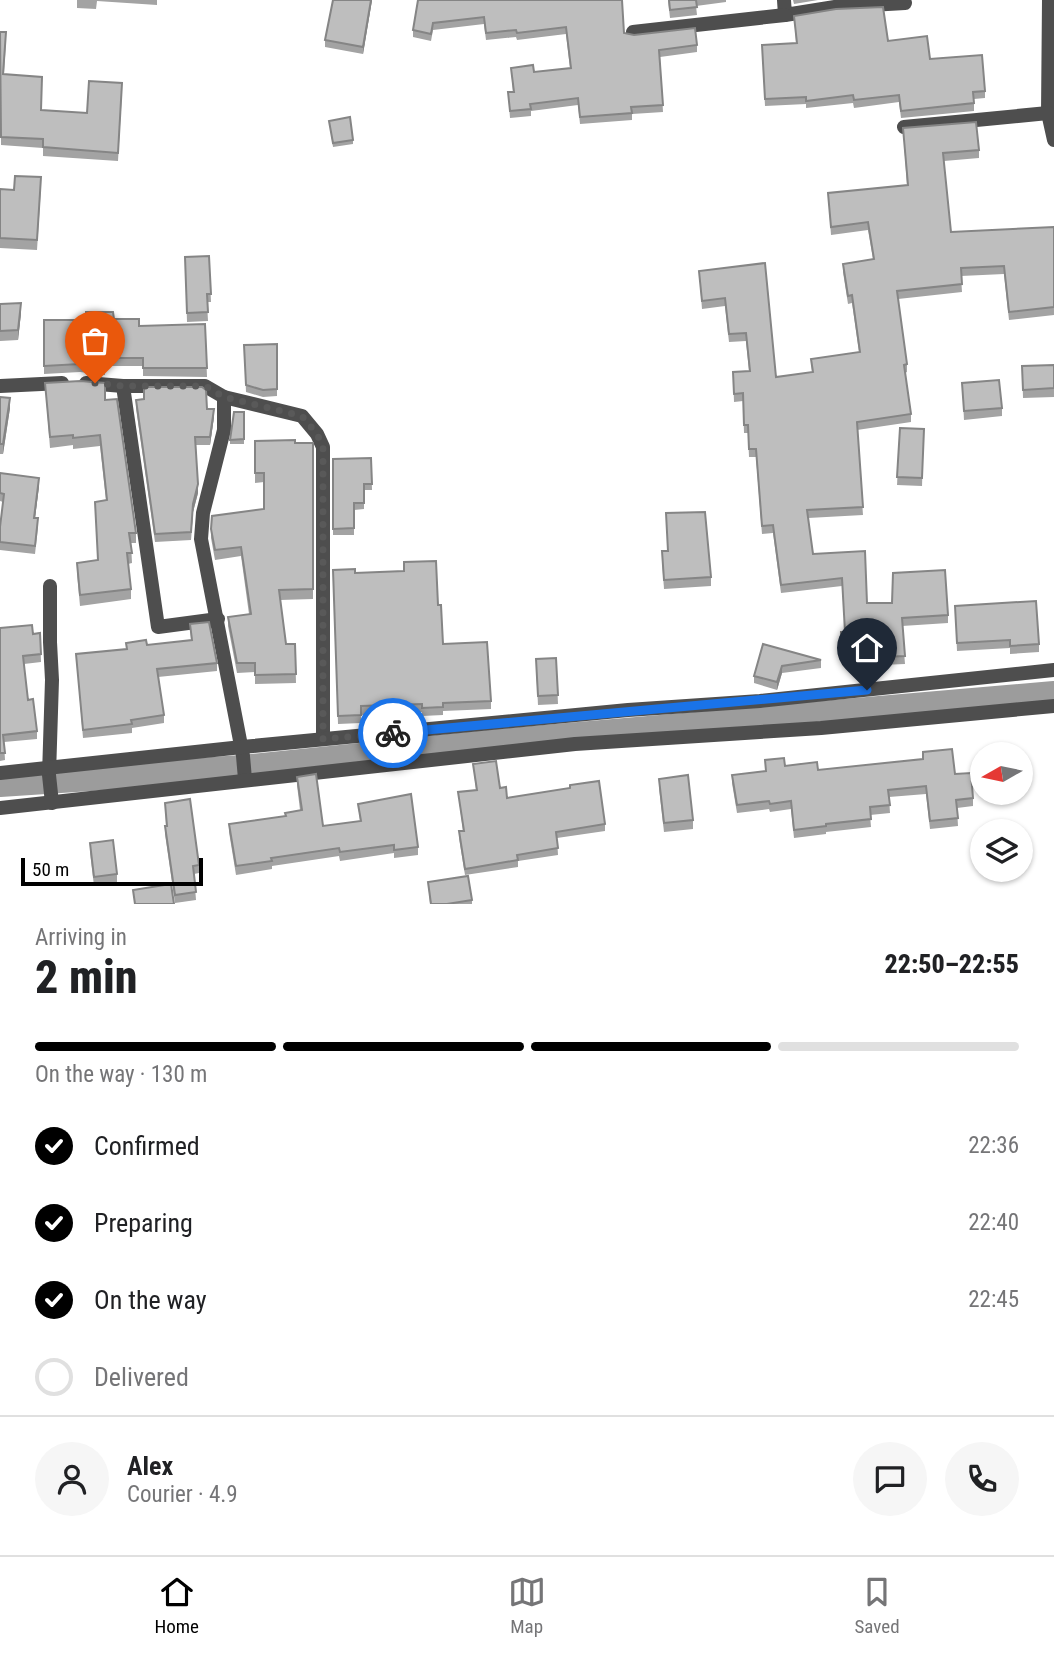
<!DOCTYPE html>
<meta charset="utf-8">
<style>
:root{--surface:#fff;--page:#f6f6f6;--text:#202124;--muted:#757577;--line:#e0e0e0;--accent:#000}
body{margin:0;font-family:"Roboto Condensed",sans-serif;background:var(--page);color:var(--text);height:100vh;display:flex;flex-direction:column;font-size:26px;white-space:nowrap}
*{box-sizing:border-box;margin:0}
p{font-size:23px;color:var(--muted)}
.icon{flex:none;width:38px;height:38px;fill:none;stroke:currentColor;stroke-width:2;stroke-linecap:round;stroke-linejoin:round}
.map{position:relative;height:904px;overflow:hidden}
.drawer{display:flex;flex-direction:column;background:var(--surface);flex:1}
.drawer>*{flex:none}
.needle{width:46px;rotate:261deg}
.tools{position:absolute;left:970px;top:742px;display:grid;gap:14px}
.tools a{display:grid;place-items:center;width:63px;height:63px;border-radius:50%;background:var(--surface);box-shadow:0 2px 5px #0004;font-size:35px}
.scale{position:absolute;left:21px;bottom:18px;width:182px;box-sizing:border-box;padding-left:7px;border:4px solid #000;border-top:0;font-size:19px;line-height:24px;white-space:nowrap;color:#000;-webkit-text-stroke:5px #fff;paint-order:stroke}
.pin{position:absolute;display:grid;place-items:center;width:60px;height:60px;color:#fff;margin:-72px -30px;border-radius:50% 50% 50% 0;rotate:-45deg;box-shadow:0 0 7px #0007}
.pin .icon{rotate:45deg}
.courier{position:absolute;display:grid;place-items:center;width:70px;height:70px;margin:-35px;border:5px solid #1a73e8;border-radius:50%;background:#fff;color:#222;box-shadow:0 2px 9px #0007}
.head em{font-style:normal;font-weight:800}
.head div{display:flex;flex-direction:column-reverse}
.head{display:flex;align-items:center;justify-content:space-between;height:119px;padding:0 35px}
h1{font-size:46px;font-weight:800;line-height:52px}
.bar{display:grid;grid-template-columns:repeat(4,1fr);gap:10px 7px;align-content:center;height:84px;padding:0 35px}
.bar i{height:9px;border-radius:5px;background:var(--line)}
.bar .selected{background:var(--accent)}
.bar p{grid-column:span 4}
.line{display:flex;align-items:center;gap:18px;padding:0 35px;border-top:2px solid var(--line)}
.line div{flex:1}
.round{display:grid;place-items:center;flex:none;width:74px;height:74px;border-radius:37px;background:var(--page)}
ol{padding:0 35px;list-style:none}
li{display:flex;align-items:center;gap:21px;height:77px}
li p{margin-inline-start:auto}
li .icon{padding:7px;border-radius:50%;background:var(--accent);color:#fff;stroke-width:4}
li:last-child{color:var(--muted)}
li i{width:38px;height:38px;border:4px solid var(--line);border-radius:50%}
.tabs{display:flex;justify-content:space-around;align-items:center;height:98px;border-top:2px solid var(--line);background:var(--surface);font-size:19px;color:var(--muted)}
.tabs a{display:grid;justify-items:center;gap:4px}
.tabs .selected{color:var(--accent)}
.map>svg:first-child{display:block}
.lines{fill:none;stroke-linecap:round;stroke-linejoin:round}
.canal{stroke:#9c9c9c;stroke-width:26}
.street{stroke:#4e4e4e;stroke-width:14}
.wall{fill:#a3a3a3}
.shaded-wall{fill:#858585}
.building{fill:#bebebe;stroke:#858585;stroke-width:2}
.done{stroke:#595959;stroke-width:7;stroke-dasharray:0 12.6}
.route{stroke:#1a73e8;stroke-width:9}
</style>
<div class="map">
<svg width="1054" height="904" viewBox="0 0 1054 904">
<rect width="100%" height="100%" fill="#fff"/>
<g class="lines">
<polyline class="canal" points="0,784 242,768 497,742 1054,694"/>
<g class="street">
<polyline points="784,0 785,15 835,7 905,3"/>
<polyline points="1049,0 1048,113 1054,140"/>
<polyline points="633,32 785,15"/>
<polyline points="904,127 1048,113"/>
<polyline points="86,383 123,386 205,386 224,397 302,416 317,434 323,447 323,739"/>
<polyline points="0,386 62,383"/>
<polyline points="123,386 158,627 218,619"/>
<polyline points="224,397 224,430 203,513 201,539 243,756 245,779"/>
<polyline points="50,586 50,642 52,680 49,775 52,803"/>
<polyline points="0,773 242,747 628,710 760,701 1054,670"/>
<polyline points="0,808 575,744 821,728 1054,706"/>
</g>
</g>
<g class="wall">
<polygon points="77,0 157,0 157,5 97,1 96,9 77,8"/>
<polygon points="333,0 372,0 363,54 325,47 325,40"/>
<polygon points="418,0 697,45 697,52 660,57 663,112 632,114 632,120 580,124 578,105 531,111 531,116 510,118 508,92 513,92 511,68 534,72 570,68 566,34 517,40 516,37 486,40 484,24 433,30 431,41 413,37 413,30"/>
<polygon points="668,0 726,0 726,2 696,6 697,15 670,18"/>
<polygon points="793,0 818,0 794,4"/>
<polygon points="794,16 888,41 930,59 985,91 985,98 974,99 974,111 901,118 899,102 854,108 853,103 806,108 806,104 765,106 762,45 796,43"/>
<polygon points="0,32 6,41 4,74 41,110 87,113 122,92 118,161 43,156 43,148 1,145"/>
<polygon points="329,121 353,140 353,144 333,147"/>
<polygon points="903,128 979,150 979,158 944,161 951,232 1054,227 1054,315 1009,320 1004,274 961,276 962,292 898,299 907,364 907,372 905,373 911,414 911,422 857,430 863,515 808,518 813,554 865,551 867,603 948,615 948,623 902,626 905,664 881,665 881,662 842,664 841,632 845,632 842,586 781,593 773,533 762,534 756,457 749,457 748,433 744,433 743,401 734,402 733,372 749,371 746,341 729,342 725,306 702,309 699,271 765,263 776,377 812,372 811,359 859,352 852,303 848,304 843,272 843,264 873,259 868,230 831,235 828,193 907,186"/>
<polygon points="41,187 37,250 0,248 0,189 14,190"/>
<polygon points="209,256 211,302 207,302 208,321 187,322 185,257"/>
<polygon points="0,304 21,313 18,340 0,341"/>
<polygon points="114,319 139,326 205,324 207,377 143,376 143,366 105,366 105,375 80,372 44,374 44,320"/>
<polygon points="277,344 277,396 263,397 246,392 244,345"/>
<polygon points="1054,365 1054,397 1023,398 1022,366"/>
<polygon points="45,383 105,400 136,533 136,543 131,543 132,563 128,564 131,589 131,599 80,606 77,573 77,563 98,560 95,502 106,500 100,446 73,449 73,445 50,448"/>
<polygon points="962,383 1002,408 1002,416 964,420"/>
<polygon points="0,397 10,408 3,454 0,454"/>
<polygon points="136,400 207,409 214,417 210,445 196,445 198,493 193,512 191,540 155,542 136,408"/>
<polygon points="244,412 244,444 230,444 230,440"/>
<polygon points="900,428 924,429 922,486 897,485"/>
<polygon points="255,441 295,443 313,443 313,599 280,600 286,644 295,644 296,683 255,684 255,672 237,673 228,626 228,617 249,614 241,556 215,560 211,538 211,529 264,509 264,482 255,483"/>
<polygon points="371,458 372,490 364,490 364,509 354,510 354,535 333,535 333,459"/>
<polygon points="0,473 39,486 35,518 38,527 35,554 0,550 0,527 3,502 0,501"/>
<polygon points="662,560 711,577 711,586 664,589"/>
<polygon points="333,570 355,573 404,571 438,605 443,644 491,701 491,709 443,711 443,715 422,716 422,712 361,715 361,723 338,724"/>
<polygon points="955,606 1039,644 1039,652 1010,654 1010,648 957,651"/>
<polygon points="190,624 217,663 217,671 158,677 164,715 164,723 132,728 132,733 83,738 76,654 126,649 126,643 147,645 191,640"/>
<polygon points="0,628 33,634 40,633 41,662 24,664 28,700 37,731 37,739 4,742 5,760 0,761"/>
<polygon points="763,644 821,660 821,668 782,673 777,690 754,683 754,676"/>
<polygon points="556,658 558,704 538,705 536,668"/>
<polygon points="923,752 955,774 973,798 973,806 957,808 958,826 930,829 926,794 889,797 890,813 870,815 871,827 826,832 826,834 794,838 791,809 770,812 769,809 737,813 732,783 732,775 765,771 765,760 785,766 818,770 923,759"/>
<polygon points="473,764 500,788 507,798 605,824 605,831 557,838 558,855 518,861 518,867 465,875 459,838 459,831 463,831 458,792 476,790"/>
<polygon points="297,777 323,826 360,821 358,804 418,847 418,855 394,858 394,853 340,861 339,856 272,866 272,869 236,875 229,832 229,824 285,816 300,810 297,785"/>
<polygon points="659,779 693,820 693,829 664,832 659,788"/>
<polygon points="165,803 199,865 199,873 194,874 196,900 175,903 165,834 165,826 166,826"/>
<polygon points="90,843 117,874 117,883 94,886 90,852"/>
<polygon points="428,882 472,900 472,904 430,904"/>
</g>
<g class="shaded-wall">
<polygon points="371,0 372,0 363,54 363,47"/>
<polygon points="21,303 21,313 18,340 18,330"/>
<polygon points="10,398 10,408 3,454 3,444"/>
<polygon points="214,409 214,417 210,445 210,437"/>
<polygon points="39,478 39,486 34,526 34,518"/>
<polygon points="198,484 198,493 193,512 191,540 193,504"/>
<polygon points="782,666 782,673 777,690 777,682"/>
</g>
<g class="building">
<polygon points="333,0 371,0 363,47 325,40"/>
<polygon points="418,0 622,0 624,33 634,35 695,28 697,45 659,50 663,105 631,107 632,113 580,117 578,98 530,104 531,109 510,111 508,92 514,92 511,68 533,65 534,72 571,68 566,27 517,33 516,30 486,33 484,17 433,23 431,34 413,30"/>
<polygon points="669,0 696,0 697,7 670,10"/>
<polygon points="883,7 888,41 927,36 930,59 982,55 985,91 973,92 974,103 901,111 899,95 854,100 853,95 806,101 806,97 765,99 762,45 797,43 794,16 836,9"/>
<polygon points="0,32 6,32 3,74 42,77 41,110 87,113 89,81 122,83 118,153 43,147 43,139 1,137"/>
<polygon points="350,117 353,140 333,143 329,121"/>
<polygon points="976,122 979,150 943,153 951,232 1054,227 1054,307 1009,312 1004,266 961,268 962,284 897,291 907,364 904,365 911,414 857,422 863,507 807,510 813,554 865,551 867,603 892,603 893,573 945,570 948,615 902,618 905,656 881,657 881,654 842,656 841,632 845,632 842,578 781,585 773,525 762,526 756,449 749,449 748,425 744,425 743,393 734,394 733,372 750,371 746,333 729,334 725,298 702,301 699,271 765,263 776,377 813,372 811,359 860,352 852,295 848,296 843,264 874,259 868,222 831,227 828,193 908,185 903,128"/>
<polygon points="15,176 41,177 37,240 0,238 0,189 14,190"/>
<polygon points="209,256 211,294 207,294 208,312 187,313 185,257"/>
<polygon points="21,303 18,330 0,331 0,304"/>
<polygon points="86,312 113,312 114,319 139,319 139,326 205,324 207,368 143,368 143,358 105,358 105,366 80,364 44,366 44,320 86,320"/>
<polygon points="277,344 277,389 263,390 246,385 244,345"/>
<polygon points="1054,365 1054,388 1023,390 1022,366"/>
<polygon points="999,380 1002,408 964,411 962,383"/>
<polygon points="80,381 105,383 105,400 117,399 136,533 129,533 132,553 127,553 131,589 80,595 77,563 98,560 95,502 107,500 100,435 73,438 73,435 50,437 45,383"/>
<polygon points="144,387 202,387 206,390 207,409 214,409 210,437 195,437 198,484 193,504 191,532 155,534 136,400 144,399"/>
<polygon points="0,397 10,398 3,444 0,444"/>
<polygon points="234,412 244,412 244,439 230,440"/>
<polygon points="900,428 924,429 922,478 897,477"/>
<polygon points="295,440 295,443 313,443 313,589 279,590 286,644 295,644 296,674 255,675 255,663 237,663 228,617 251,614 241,547 215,550 211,529 212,516 264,509 264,473 255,473 255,441"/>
<polygon points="371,458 372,484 364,484 364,503 354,503 354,528 333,529 333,459"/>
<polygon points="0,473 39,478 34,518 38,518 35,546 0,542 0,527 4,494 0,493"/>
<polygon points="705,512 711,577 664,580 662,551 668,551 666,513"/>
<polygon points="436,561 438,605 441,605 443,644 487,642 491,701 443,703 443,707 422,708 422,704 361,706 361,715 338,716 333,570 355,569 355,573 404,571 404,562"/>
<polygon points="1036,601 1039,644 1010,646 1010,640 957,643 955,606"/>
<polygon points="209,622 217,663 157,669 164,715 131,720 132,724 83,730 76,654 127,649 126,643 146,640 147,645 192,640 190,624"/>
<polygon points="32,625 33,634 40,633 41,654 23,656 28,700 33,699 37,731 3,735 5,753 0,753 0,628"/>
<polygon points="763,644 821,660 782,666 777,682 754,676"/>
<polygon points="556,658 558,695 538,696 536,659"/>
<polygon points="952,749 955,774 971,773 973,798 956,800 958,818 930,821 926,786 888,790 890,805 870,807 871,819 826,824 826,826 794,830 791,801 770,804 769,801 737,805 732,775 766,771 765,760 784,758 785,766 817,762 818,770 923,759 923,752"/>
<polygon points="496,761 500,788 506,787 507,798 570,788 570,785 599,781 605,824 556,832 558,848 517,855 518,860 465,869 459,831 464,831 458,792 477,790 473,764"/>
<polygon points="316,774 323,826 361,821 358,804 411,794 418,847 394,850 394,845 340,852 339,848 271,858 272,861 236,866 229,824 286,816 285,813 302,810 297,777"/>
<polygon points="688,775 693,820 664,823 659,779"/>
<polygon points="190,799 199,865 193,866 196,892 175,895 165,826 167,826 165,803"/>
<polygon points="113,840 117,874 94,877 90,843"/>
<polygon points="468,876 472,900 447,904 431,904 428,882"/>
<polygon points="171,884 174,904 135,904 133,890"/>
</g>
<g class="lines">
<polyline class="done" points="95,383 123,386 205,386 224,397 302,416 317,434 323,447 323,739 393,733"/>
<polyline class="route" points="393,733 867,690"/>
</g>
</svg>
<div class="tools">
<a><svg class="needle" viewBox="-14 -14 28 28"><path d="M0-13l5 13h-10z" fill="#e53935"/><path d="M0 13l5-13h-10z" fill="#757577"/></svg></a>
<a><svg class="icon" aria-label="layers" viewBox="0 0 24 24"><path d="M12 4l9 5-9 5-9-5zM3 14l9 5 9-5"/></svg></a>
</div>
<div class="scale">50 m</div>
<div class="pin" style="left:95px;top:383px;background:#ea580c"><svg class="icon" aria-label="bag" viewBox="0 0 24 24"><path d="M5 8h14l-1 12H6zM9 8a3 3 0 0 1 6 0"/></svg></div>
<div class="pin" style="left:867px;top:690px;background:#1f2937"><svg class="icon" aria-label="home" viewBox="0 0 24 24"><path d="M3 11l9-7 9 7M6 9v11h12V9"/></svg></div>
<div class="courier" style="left:393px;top:733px"><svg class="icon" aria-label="bike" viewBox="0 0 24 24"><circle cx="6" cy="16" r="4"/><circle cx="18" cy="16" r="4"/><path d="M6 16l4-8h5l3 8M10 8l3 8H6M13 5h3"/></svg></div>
</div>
<section class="drawer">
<div class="head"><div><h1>2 min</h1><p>Arriving in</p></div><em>22:50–22:55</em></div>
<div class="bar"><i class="selected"></i><i class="selected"></i><i class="selected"></i><i></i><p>On the way · 130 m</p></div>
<ol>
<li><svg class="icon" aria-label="check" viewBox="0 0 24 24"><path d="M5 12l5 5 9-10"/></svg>Confirmed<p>22:36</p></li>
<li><svg class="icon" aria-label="check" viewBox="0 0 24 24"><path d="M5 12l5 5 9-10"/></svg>Preparing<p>22:40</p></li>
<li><svg class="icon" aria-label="check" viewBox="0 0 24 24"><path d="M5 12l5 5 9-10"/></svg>On the way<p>22:45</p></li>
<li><i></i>Delivered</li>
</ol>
<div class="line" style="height:126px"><a class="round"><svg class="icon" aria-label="person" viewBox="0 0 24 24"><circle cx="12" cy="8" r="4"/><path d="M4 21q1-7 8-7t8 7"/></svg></a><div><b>Alex</b><p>Courier · 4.9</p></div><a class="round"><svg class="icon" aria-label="chat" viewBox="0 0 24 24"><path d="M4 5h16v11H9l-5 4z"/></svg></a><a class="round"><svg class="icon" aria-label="phone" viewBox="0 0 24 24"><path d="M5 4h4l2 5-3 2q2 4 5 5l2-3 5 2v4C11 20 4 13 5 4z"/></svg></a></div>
</section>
<nav class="tabs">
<a class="selected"><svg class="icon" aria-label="home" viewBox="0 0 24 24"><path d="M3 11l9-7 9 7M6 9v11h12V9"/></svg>Home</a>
<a><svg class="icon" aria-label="map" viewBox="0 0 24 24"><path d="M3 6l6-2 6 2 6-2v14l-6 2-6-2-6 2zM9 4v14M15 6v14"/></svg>Map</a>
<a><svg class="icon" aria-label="saved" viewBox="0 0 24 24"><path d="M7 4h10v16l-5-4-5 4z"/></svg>Saved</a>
</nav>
